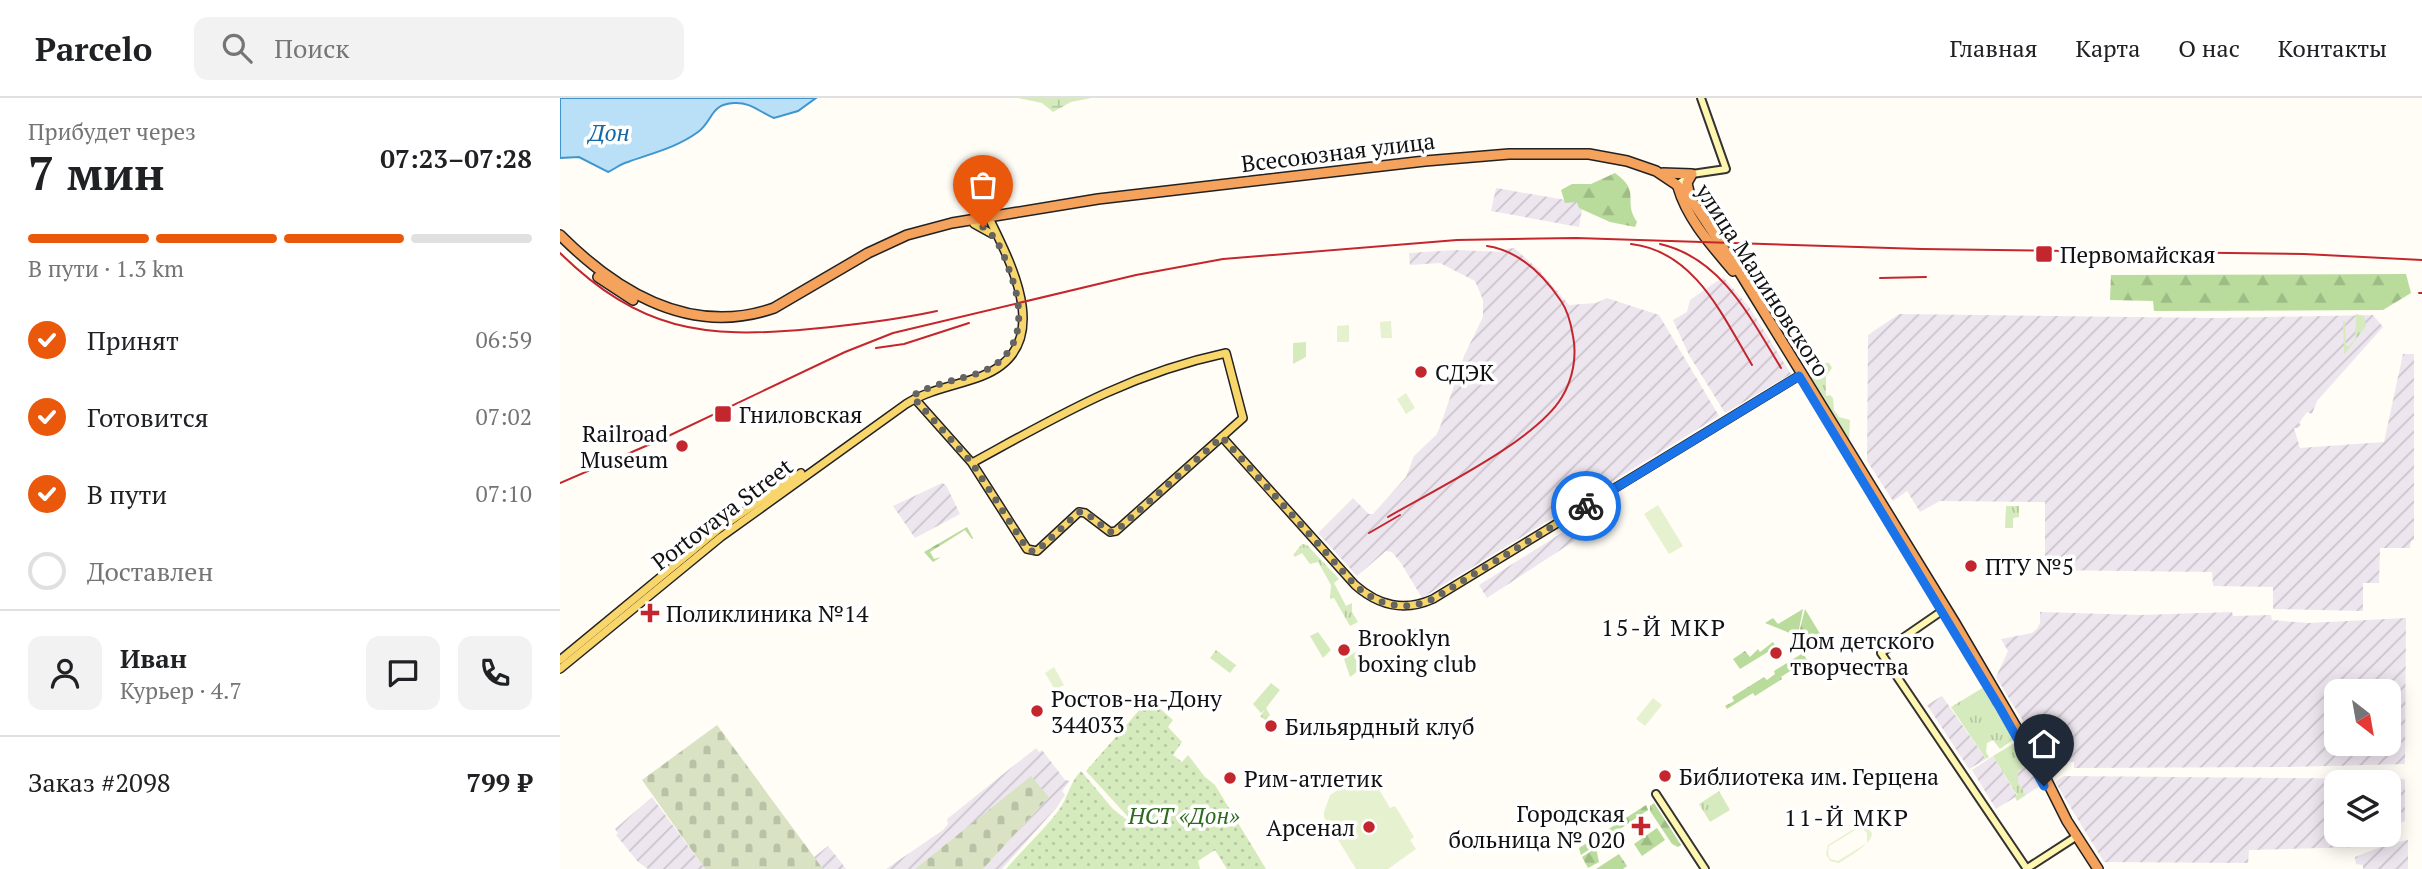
<!DOCTYPE html>
<html lang="ru">
<meta charset="utf-8">
<style>
:root{--surface:#fff;--page:#f2f2f2;--text:#202124;--muted:#757577;--line:#e0e0e0;--accent:#ea580c}
body{margin:0;font-family:"PT Serif",serif;background:var(--page);color:var(--text);height:100vh;display:flex;flex-direction:column;font-size:26px;white-space:nowrap}
*{box-sizing:border-box;margin:0}
p{font-size:23px;color:var(--muted)}
.icon{flex:none;width:38px;height:38px;fill:none;stroke:currentColor;stroke-width:2;stroke-linecap:round;stroke-linejoin:round}
.map{position:relative;flex:1;overflow:hidden}
.details{display:flex;flex-direction:column;background:var(--surface);width:560px}
.details>*{flex:none}
.needle{width:46px;rotate:149deg}
.fabs{position:absolute;left:1764px;top:581px;display:grid;gap:14px}
.fabs a{display:grid;place-items:center;width:77px;height:77px;border-radius:14px;background:var(--surface);box-shadow:0 4px 18px #0003;font-size:35px}
.pin{position:absolute;display:grid;place-items:center;width:60px;height:60px;color:#fff;margin:-72px -30px;border-radius:50% 50% 50% 0;rotate:-45deg;box-shadow:0 0 7px #0007}
.pin .icon{rotate:45deg}
.courier{position:absolute;display:grid;place-items:center;width:70px;height:70px;margin:-35px;border:5px solid #1a73e8;border-radius:50%;background:#fff;color:#222;box-shadow:0 2px 9px #0007}
.head em{font-style:normal;font-weight:600}
.head div{display:flex;flex-direction:column-reverse}
.head{display:flex;align-items:center;justify-content:space-between;height:119px;padding:0 28px}
h1{font-size:46px;font-weight:600;line-height:52px}
.bar{display:grid;grid-template-columns:repeat(4,1fr);gap:10px 7px;align-content:center;height:84px;padding:0 28px}
.bar i{height:9px;border-radius:5px;background:var(--line)}
.bar .selected{background:var(--accent)}
.bar p{grid-column:span 4}
.line{display:flex;align-items:center;gap:18px;padding:0 28px;border-top:2px solid var(--line)}
.line div{flex:1}
.round{display:grid;place-items:center;flex:none;width:74px;height:74px;border-radius:14px;background:var(--page)}
ol{padding:0 28px;list-style:none}
li{display:flex;align-items:center;gap:21px;height:77px}
li p{margin-inline-start:auto}
li .icon{padding:7px;border-radius:50%;background:var(--accent);color:#fff;stroke-width:4}
li:last-child{color:var(--muted)}
li i{width:38px;height:38px;border:4px solid var(--line);border-radius:50%}
header{display:flex;align-items:center;gap:42px;box-sizing:border-box;height:98px;padding:0 35px;background:var(--surface);border-bottom:2px solid var(--line)}
header strong{font-size:33px}
nav{display:flex;gap:38px;margin-inline-start:auto;font-size:24px}
.search{width:490px;height:63px;background:var(--page);display:flex;align-items:center;gap:18px;box-sizing:border-box;padding:0 24px;border-radius:14px;color:var(--muted);font-size:26px}
main{display:flex;flex:1;min-height:0}
.map>svg:first-child{display:block}
.industrial{fill:url(#industrial-furrows);fill-rule:evenodd}
.grass{fill:url(#grass-tufts)}
.forest{fill:url(#forest-firs)}
.wetland{fill:url(#wetland-marsh)}
.cemetery{fill:url(#cemetery-stones)}
.garden{fill:url(#garden-dots)}
.pitch{fill:#e6f2cf;fill-rule:evenodd}
.water{fill:#b9e0f7;stroke:#3f96cf;stroke-width:2}
.lines{fill:none;stroke-linecap:round;stroke-linejoin:round}
.secondary-casing{stroke:#333;stroke-width:10}
.primary-casing{stroke:#222;stroke-width:10}
.highway-casing{stroke:#222;stroke-width:12}
.secondary{stroke:#fff6b0;stroke-width:6}
.primary{stroke:#f9d66b;stroke-width:7}
.highway{stroke:#f5a25d;stroke-width:9}
.rail{stroke:#c4262e;stroke-width:2}
.done{stroke:#646461;stroke-width:7;stroke-dasharray:0 12.6}
.route{stroke:#1a73e8;stroke-width:9}
.poi-dot{fill:#c4262e;stroke:#fff;stroke-width:2.5}
.labels{text-anchor:middle;dominant-baseline:central;stroke-width:7;stroke-linejoin:round;paint-order:stroke}
.street-label{font-size:23px;fill:#111;stroke:#fff}
.poi-label{font-size:23px;fill:#111;stroke:#fff;text-anchor:start}
.park-label{font-size:23px;font-style:italic;fill:#2f6b1f;stroke:#fff}
.water-label{font-size:24px;font-style:italic;fill:#1768a6;stroke:#fff}
.neighbourhood-label{font-size:24px;letter-spacing:2px;fill:#111;stroke:#fff}
</style>
<header>
<strong>Parcelo</strong>
<div class="search"><svg class="icon" aria-label="search" viewBox="0 0 24 24"><circle cx="10" cy="10" r="6"/><path d="M15 15l6 6"/></svg>Поиск</div>
<nav><a>Главная</a><a>Карта</a><a>О нас</a><a>Контакты</a></nav>
</header>
<main>
<section class="details">
<div class="head"><div><h1>7 мин</h1><p>Прибудет через</p></div><em>07:23–07:28</em></div>
<div class="bar"><i class="selected"></i><i class="selected"></i><i class="selected"></i><i></i><p>В пути · 1.3 km</p></div>
<ol>
<li><svg class="icon" aria-label="check" viewBox="0 0 24 24"><path d="M5 12l5 5 9-10"/></svg>Принят<p>06:59</p></li>
<li><svg class="icon" aria-label="check" viewBox="0 0 24 24"><path d="M5 12l5 5 9-10"/></svg>Готовится<p>07:02</p></li>
<li><svg class="icon" aria-label="check" viewBox="0 0 24 24"><path d="M5 12l5 5 9-10"/></svg>В пути<p>07:10</p></li>
<li><i></i>Доставлен</li>
</ol>
<div class="line" style="height:126px"><a class="round"><svg class="icon" aria-label="person" viewBox="0 0 24 24"><circle cx="12" cy="8" r="4"/><path d="M4 21q1-7 8-7t8 7"/></svg></a><div><b>Иван</b><p>Курьер · 4.7</p></div><a class="round"><svg class="icon" aria-label="chat" viewBox="0 0 24 24"><path d="M4 5h16v11H9l-5 4z"/></svg></a><a class="round"><svg class="icon" aria-label="phone" viewBox="0 0 24 24"><path d="M5 4h4l2 5-3 2q2 4 5 5l2-3 5 2v4C11 20 4 13 5 4z"/></svg></a></div>
<div class="line" style="height:91px"><div>Заказ #2098</div><b>799 ₽</b></div>
</section>
<div class="map">
<svg width="1862" height="771" viewBox="0 0 1862 771">
<defs>
<pattern id="industrial-furrows" width="10" height="10" patternUnits="userSpaceOnUse" patternTransform="scale(1.75)"><rect width="10" height="10" fill="#eee6ef"/><path d="M-1 1l2-2M0 10L10 0M9 11l2-2" fill="none" stroke="#cbc4cc"/></pattern>
<pattern id="grass-tufts" width="24" height="20" patternUnits="userSpaceOnUse" patternTransform="scale(1.75)"><rect width="24" height="20" fill="#d5ebbd"/><path d="M3 7l-1-3M5 7V3M7 7l1-3M15 17l-1-3M17 17v-4M19 17l1-3" fill="none" stroke="#b6c8a1"/></pattern>
<pattern id="forest-firs" width="22" height="20" patternUnits="userSpaceOnUse" patternTransform="scale(1.75)"><rect width="22" height="20" fill="#b9dc9c"/><path d="M5 1l3.5 6h-7zM16 11l3.5 6h-7z" fill="#9ebc85"/></pattern>
<pattern id="wetland-marsh" width="20" height="14" patternUnits="userSpaceOnUse" patternTransform="scale(1.75)"><rect width="20" height="14" fill="#d5ebbd"/><path d="M1 5h8M5 5V1M11 12h8M15 12V8" fill="none" stroke="#b6c8a1"/></pattern>
<pattern id="cemetery-stones" width="16" height="16" patternUnits="userSpaceOnUse" patternTransform="scale(1.75)"><rect width="16" height="16" fill="#d9e3c4"/><path d="M2 7V4a2 2 0 0 1 4 0v3zM10 15v-3a2 2 0 0 1 4 0v3z" fill="#b9c2a7"/></pattern>
<pattern id="garden-dots" width="8" height="8" patternUnits="userSpaceOnUse" patternTransform="scale(1.75)"><rect width="8" height="8" fill="#d5ebbd"/><path d="M2 2h.1M6 6h.1" fill="none" stroke="#b6c8a1" stroke-width="1.8" stroke-linecap="round"/></pattern>
</defs>
<rect width="100%" height="100%" fill="#fffdf5"/>
<g class="industrial">
<polygon points="936,90 1023,105 1019,129 931,113"/>
<polygon points="954,150 978,171 1009,207 1036,205 1047,200 1099,217 1159,318 862,500 841,465 832,454 826,453 797,478 758,435 793,400 809,416 813,416 846,379 854,358 876,337 880,329 904,258 923,219 923,202 915,183 880,165 850,167 849,155 896,152 945,154 946,151"/>
<polygon points="1163,179 1189,209 1231,276 1165,315 1129,257 1113,222 1127,214 1130,202"/>
<polygon points="1339,216 1653,220 1813,217 1823,229 1757,303 1752,316 1747,314 1739,325 1741,327 1738,330 1734,330 1740,350 1824,344 1843,256 1854,256 1854,442 1851,443 1850,450 1820,450 1819,485 1803,485 1803,513 1713,511 1713,489 1653,488 1652,474 1485,472 1485,404 1380,403 1360,414 1347,393 1333,403 1307,363 1308,237"/>
<polygon points="382,385 386,387 400,416 355,440 333,408"/>
<polygon points="1027,419 1034,430 927,500 919,487"/>
<path d="M1480 514 1580 517 1672 514 1673 518 1711 517 1712 522 1748 525 1846 520 1845 666 1728 669 1514 670V664H1488L1436 579 1448 553 1441 541 1472 535 1477 531 1480 525ZM1776 593H1829V646H1776Z"/>
<polygon points="1382,598 1426,661 1409,671 1367,607"/>
<polygon points="476,650 479,654 482,652 505,682 510,683 502,693 505,697 497,709 442,771 423,771 489,699 394,742 355,771 326,771 383,732 388,726 387,721"/>
<polygon points="1433,658 1457,698 1436,711 1412,672"/>
<polygon points="1468,667 1480,688 1466,697 1458,684 1458,673"/>
<polygon points="1504,678 1845,681 1845,723 1838,726 1840,729 1829,736 1829,684 1776,684 1776,737 1827,737 1798,749 1689,752 1688,765 1544,764 1495,684"/>
<polygon points="92,699 145,771 88,771 78,764 56,737 58,735 55,731"/>
<polygon points="1848,742 1848,771 1803,771 1803,767 1796,766 1795,759 1831,745"/>
<polygon points="268,748 277,759 286,771 263,771 254,759"/>
</g>
<g class="grass">
<polygon points="1796,216 1804,218 1806,228 1784,257 1783,223 1785,223 1786,248 1789,248 1795,241"/>
<polygon points="746,244 746,259 733,266 733,245"/>
<polygon points="1265,265 1269,265 1272,270 1266,278 1266,298 1270,297 1273,300 1274,312 1279,319 1290,322 1289,343 1250,282 1253,273"/>
<polygon points="1446,408 1459,408 1459,419 1453,420 1453,430 1445,430"/>
<polygon points="742,446 747,447 779,481 774,485 786,508 792,505 792,514 798,524 790,528 774,500 770,501 771,487 758,464 750,466 742,455 735,459 733,457"/>
<polygon points="858,529 865,541 853,549 846,536"/>
<polygon points="758,534 771,552 763,560 750,538"/>
<polygon points="656,552 676,567 670,575 650,560"/>
<polygon points="796,554 801,565 805,568 790,579 784,561"/>
<polygon points="711,585 720,592 706,610 710,617 705,622 700,618 705,612 701,615 693,606"/>
<polygon points="1424,589 1454,641 1440,651 1433,642 1427,645 1426,654 1429,659 1426,661 1391,609"/>
<polygon points="1456,644 1468,667 1458,673 1458,684 1466,697 1457,703 1455,699 1457,697 1433,658"/>
<polygon points="1159,693 1170,712 1150,724 1139,706"/>
</g>
<g class="forest">
<path d="M1055 75C1082 94 1062 102 1077 124L1075 129 1050 124 1019 110 1017 104 1005 105 1001 92 1012 86H1031Z"/>
<polygon points="1846,176 1851,195 1823,212 1594,213 1593,203 1550,202 1551,177"/>
<polygon points="407,429 413,440 412,441 405,432 370,454 374,461 381,459 373,464 364,454"/>
<polygon points="1243,511 1238,536 1233,535 1232,536 1205,525 1213,520 1218,526"/>
<polygon points="1245,511 1262,539 1252,545 1238,539"/>
<polygon points="1213,544 1216,549 1180,571 1173,561 1185,553 1190,559 1198,551 1200,554"/>
<polygon points="1243,555 1247,562 1221,579 1222,581 1195,598 1193,595 1167,611 1165,608 1174,603 1172,599 1204,579 1207,582 1215,576 1214,573"/>
<polygon points="1094,705 1121,747 1118,749 1112,746 1090,713 1090,708"/>
<polygon points="1086,707 1088,712 1021,757 1019,750"/>
<polygon points="1097,730 1105,742 1082,758 1074,746"/>
<polygon points="1036,750 1039,764 1028,770 1022,759"/>
<polygon points="1059,756 1067,768 1063,771 1036,771"/>
</g>
<polygon class="wetland" points="458,0 531,0 511,4 493,14 482,5"/>
<g class="cemetery">
<polygon points="157,627 263,771 145,771 82,682"/>
<polygon points="471,678 489,699 423,771 355,771"/>
</g>
<path class="garden" d="M589 601 613 622 608 629 622 644 613 657 622 664 628 657 645 679 655 687 706 771H667L655 752 638 763 640 771H446C463 751 483 733 499 712 508 699 510 684 521 673L553 711 581 733 526 673Z"/>
<g class="pitch">
<polygon points="831,223 832,240 821,240 820,224"/>
<polygon points="789,227 789,244 777,244 777,228"/>
<polygon points="846,295 855,310 846,316 837,301"/>
<polygon points="1098,407 1123,448 1109,456 1084,416"/>
<polygon points="494,569 504,587 495,592 485,575"/>
<polygon points="1093,600 1102,607 1085,628 1076,621"/>
<polygon points="808,673 830,710 835,708 854,739 850,742 856,751 828,771 796,771 764,719 764,714 770,697"/>
<path d="M1297 729C1336 732 1287 760 1279 765L1270 763 1266 756 1268 747ZM1297 731H1303L1307 735V745L1278 763 1270 761 1268 755 1269 748Z"/>
</g>
<path class="water" d="M0 0H256L238 13 214 20C199 14 191 4 174 5 150 6 153 23 138 34 116 50 92 55 68 64 60 66 55 71 48 74L19 59 0 60Z"/>
<g class="lines">
<defs>
<g id="secondary">
<polyline points="1117,87 1132,76 1166,71 1141,0"/>
<polyline points="1385,508 1379,515 1321,555 1467,771"/>
<polyline points="1096,696 1145,771"/>
<polyline points="1466,771 1517,738"/>
</g>
<g id="primary">
<polyline points="414,126 432,136"/>
<path d="M355 301 412 365 467 451 477 453 519 414 525 415 550 434 556 433 683 320 666 255C568 276 498 318 412 365"/>
<path d="M662 339 795 487C819 508 844 514 873 501L1242 276"/>
<polyline points="0,562 160,430 241,375"/>
<path d="M0 571 161 439 346 306C370 291 396 288 422 278 495 249 453 169 429 120"/>
</g>
<g id="highway">
<polyline points="1103,75 1132,76 1127,85 1130,98"/>
<path d="M1118 89C1127 121 1152 148 1173 173"/>
<path d="M0 137C57 194 131 239 214 210L308 155 347 137 392 125 538 101 865 63 949 56H1029L1067 63 1096 73 1117 87 1132 103 1180 175 1395 525 1483 675 1507 723 1538 771"/>
<polyline points="38,179 73,202"/>
</g>
</defs>
<use href="#secondary" class="secondary-casing"/>
<use href="#primary" class="primary-casing"/>
<use href="#highway" class="highway-casing"/>
<use href="#secondary" class="secondary"/>
<use href="#primary" class="primary"/>
<use href="#highway" class="highway"/>
<g class="rail">
<path d="M1071 146C1135 153 1163 219 1192 267"/>
<path d="M1100 146C1162 160 1191 221 1221 270"/>
<path d="M0 155C80 233 143 241 250 231 293 227 335 222 377 213"/>
<polyline points="1320,180 1366,179"/>
<polyline points="1859,195 1862,195"/>
<polyline points="316,250 344,246 409,225"/>
<polyline points="0,385 102,341 285,254 333,235 576,177 663,161 897,142 1016,140 1362,151 1744,156 1862,162"/>
<path d="M828 419C874 392 976 343 1002 299 1013 281 1017 258 1013 238 1011 226 1008 213 1001 203 983 176 960 153 927 148"/>
<polyline points="809,435 840,417"/>
</g>
</g>
<g class="lines">
<path class="done" d="M423 129C439 139 446 163 452 180 465 219 462 259 419 275 396 282 373 286 352 298L412 365 466 449 472 453H477L519 414 526 415 550 434 556 433 662 339 795 487C819 508 844 514 873 501L1026 408"/>
<polyline class="route" points="1026,408 1239,278 1440,610 1484,688"/>
</g>
<g class="poi-dot">
<rect x="1475" y="147" width="18" height="18" rx="3.5"/>
<circle cx="861" cy="274" r="7"/>
<rect x="154" y="307" width="18" height="18" rx="3.5"/>
<circle cx="122" cy="348" r="7"/>
<circle cx="1411" cy="468" r="7"/>
<path d="M86.5 504.5h7v7h7v7h-7v7h-7v-7h-7v-7h7z"/>
<circle cx="784" cy="552" r="7"/>
<circle cx="1216" cy="555" r="7"/>
<circle cx="477" cy="613" r="7"/>
<circle cx="711" cy="628" r="7"/>
<circle cx="1105" cy="678" r="7"/>
<circle cx="670" cy="680" r="7"/>
<path d="M1077.5 717.5h7v7h7v7h-7v7h-7v-7h-7v-7h7z"/>
<circle cx="809" cy="729" r="7"/>
</g>
<g class="labels">
<g class="street-label">
<text transform="translate(778 54) rotate(-7)">Всесоюзная улица</text>
<text transform="translate(1203 182) rotate(57)">улица Малиновского</text>
<text transform="translate(162 416) rotate(-37)">Portovaya Street</text>
</g>
<g class="poi-label">
<text x="1500" y="156">Первомайская</text>
<text x="875" y="274">СДЭК</text>
<text x="179" y="316">Гниловская</text>
<text x="108" y="335" text-anchor="end">Railroad<tspan x="108" dy="26">Museum</tspan></text>
<text x="1425" y="468">ПТУ №5</text>
<text x="106" y="515">Поликлиника №14</text>
<text x="798" y="539">Brooklyn<tspan x="798" dy="26">boxing club</tspan></text>
<text x="1230" y="542">Дом детского<tspan x="1230" dy="26">творчества</tspan></text>
<text x="491" y="600">Ростов-на-Дону<tspan x="491" dy="26">344033</tspan></text>
<text x="725" y="628">Бильярдный клуб</text>
<text x="1119" y="678">Библиотека им. Герцена</text>
<text x="684" y="680">Рим-атлетик</text>
<text x="1065" y="715" text-anchor="end">Городская<tspan x="1065" dy="26">больница № 020</tspan></text>
<text x="795" y="729" text-anchor="end">Арсенал</text>
</g>
<g class="park-label">
<text x="624" y="717">НСТ «Дон»</text>
</g>
<g class="water-label">
<text x="49" y="34">Дон</text>
</g>
<g class="neighbourhood-label">
<text x="1104" y="529">15-Й МКР</text>
<text x="1287" y="719">11-Й МКР</text>
</g>
</g>
</svg>
<div class="fabs">
<a><svg class="needle" viewBox="-14 -14 28 28"><path d="M0-13l5 13h-10z" fill="#e53935"/><path d="M0 13l5-13h-10z" fill="#757577"/></svg></a>
<a><svg class="icon" aria-label="layers" viewBox="0 0 24 24"><path d="M12 4l9 5-9 5-9-5zM3 14l9 5 9-5"/></svg></a>
</div>
<div class="pin" style="left:423px;top:129px;background:#ea580c"><svg class="icon" aria-label="bag" viewBox="0 0 24 24"><path d="M5 8h14l-1 12H6zM9 8a3 3 0 0 1 6 0"/></svg></div>
<div class="pin" style="left:1484px;top:688px;background:#1f2937"><svg class="icon" aria-label="home" viewBox="0 0 24 24"><path d="M3 11l9-7 9 7M6 9v11h12V9"/></svg></div>
<div class="courier" style="left:1026px;top:408px"><svg class="icon" aria-label="bike" viewBox="0 0 24 24"><circle cx="6" cy="16" r="4"/><circle cx="18" cy="16" r="4"/><path d="M6 16l4-8h5l3 8M10 8l3 8H6M13 5h3"/></svg></div>
</div>
</main>
